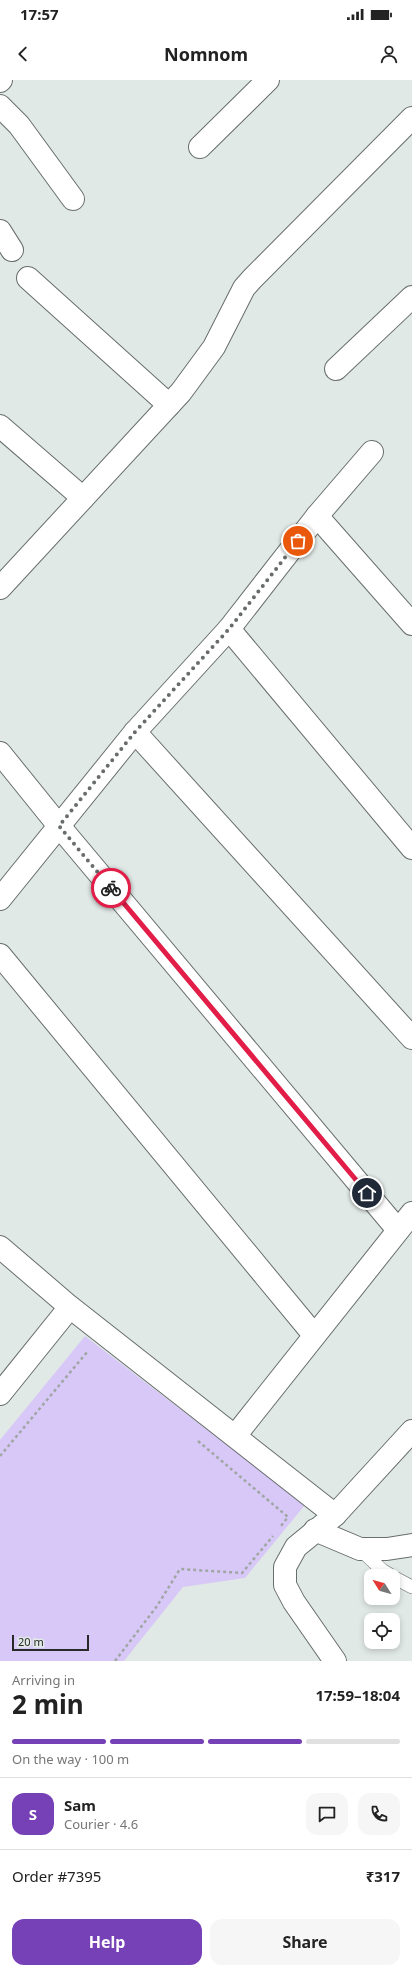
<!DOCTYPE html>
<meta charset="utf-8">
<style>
:root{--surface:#fff;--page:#f6f6f6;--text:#222;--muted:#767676;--line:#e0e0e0;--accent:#7640b6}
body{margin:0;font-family:"Noto Sans",sans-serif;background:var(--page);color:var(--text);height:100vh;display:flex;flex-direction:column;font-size:15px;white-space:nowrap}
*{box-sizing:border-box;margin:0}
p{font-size:13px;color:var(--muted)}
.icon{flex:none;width:22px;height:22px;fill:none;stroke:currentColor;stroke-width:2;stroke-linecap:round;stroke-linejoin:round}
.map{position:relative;height:1581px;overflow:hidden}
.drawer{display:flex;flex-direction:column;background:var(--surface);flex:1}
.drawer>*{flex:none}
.needle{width:26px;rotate:307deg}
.controls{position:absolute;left:364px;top:1489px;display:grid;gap:8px}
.controls a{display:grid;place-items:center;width:36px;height:36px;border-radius:8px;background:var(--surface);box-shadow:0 2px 6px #0003;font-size:20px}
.scale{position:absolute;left:12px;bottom:10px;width:77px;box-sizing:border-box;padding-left:4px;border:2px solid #272a29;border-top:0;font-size:11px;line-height:14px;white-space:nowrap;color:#272a29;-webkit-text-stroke:3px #e1e9e6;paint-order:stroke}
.pin{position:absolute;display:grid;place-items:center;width:34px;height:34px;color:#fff;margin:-17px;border:2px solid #fff;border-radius:50%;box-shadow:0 1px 4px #0007}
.courier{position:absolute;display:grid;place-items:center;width:40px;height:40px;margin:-20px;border:3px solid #e11d48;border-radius:50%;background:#fff;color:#222;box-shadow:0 1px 5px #0007}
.head em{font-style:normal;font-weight:700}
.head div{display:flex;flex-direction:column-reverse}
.head{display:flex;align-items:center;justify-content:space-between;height:68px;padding:0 12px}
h1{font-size:26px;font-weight:700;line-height:30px}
.bar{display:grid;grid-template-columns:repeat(4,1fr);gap:6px 4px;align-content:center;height:48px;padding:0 12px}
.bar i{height:5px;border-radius:3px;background:var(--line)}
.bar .active{background:var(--accent)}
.bar p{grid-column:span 4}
.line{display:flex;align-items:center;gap:10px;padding:0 12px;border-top:1px solid var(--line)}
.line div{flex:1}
.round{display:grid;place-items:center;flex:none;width:42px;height:42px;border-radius:12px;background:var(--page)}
.cta{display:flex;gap:8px;margin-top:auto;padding:8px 12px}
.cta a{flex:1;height:46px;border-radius:12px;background:var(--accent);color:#fff;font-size:16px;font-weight:700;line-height:46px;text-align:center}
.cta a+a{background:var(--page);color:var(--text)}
.status{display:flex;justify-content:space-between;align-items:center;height:28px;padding:0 20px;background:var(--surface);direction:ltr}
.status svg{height:11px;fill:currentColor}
header{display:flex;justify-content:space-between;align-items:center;height:52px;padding:0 12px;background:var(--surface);font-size:18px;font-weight:700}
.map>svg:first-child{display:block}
.green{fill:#d8c8f7}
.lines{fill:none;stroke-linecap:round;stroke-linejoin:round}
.lane-casing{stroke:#676e6b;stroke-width:14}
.street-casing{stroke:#676e6b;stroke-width:24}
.secondary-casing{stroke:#676e6b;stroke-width:24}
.path{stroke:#a0a6a4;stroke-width:2.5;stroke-dasharray:3 3;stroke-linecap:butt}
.lane{stroke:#fff;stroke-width:13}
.street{stroke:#fff;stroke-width:22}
.secondary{stroke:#fff;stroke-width:22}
.done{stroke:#686d6b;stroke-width:4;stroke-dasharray:0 7.2}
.route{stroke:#e11d48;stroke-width:5}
</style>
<div class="status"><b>17:57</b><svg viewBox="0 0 49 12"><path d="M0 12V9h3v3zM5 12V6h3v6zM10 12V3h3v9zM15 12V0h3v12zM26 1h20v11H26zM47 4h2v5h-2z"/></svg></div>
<header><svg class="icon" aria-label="back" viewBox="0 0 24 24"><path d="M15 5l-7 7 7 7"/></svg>Nomnom<svg class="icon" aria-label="person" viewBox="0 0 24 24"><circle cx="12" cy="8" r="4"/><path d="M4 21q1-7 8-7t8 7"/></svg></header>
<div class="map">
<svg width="412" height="1581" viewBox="0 0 412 1581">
<rect width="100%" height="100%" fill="#e1e9e6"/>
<polygon class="green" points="85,1256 305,1425 245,1498 183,1507 124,1581 0,1581 0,1360"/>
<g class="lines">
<defs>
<g id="lane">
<polyline points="360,1469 382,1490 392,1496"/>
<polyline points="393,1497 412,1507"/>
</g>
<g id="street">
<polyline points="0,1 1,0"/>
<polyline points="0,26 19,45 73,119"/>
<polyline points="200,67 268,0"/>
<polyline points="0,151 12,170"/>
<polyline points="28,198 169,325"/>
<polyline points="336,289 412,217"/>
<polyline points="0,346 83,418"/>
<polyline points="317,436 412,544"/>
<polyline points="229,549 412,768"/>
<polyline points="135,652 412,958"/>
<polyline points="0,673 59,746 398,1150"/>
<polyline points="0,819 135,652 229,549 317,436 372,372"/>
<polyline points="0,875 314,1255"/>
<polyline points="0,1167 70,1227"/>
<polyline points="0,1314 70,1227 335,1435 412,1351"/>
<polyline points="235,1356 412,1133"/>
<polyline points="315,1450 360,1469 387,1469 412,1465"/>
<polyline points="335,1581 294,1522 285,1505 285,1487 296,1467 335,1435"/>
</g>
<polyline id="secondary" points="0,508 181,312 214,267 244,208 252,199 412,38"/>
</defs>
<use href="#lane" class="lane-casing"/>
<use href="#street" class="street-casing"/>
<use href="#secondary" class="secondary-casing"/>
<g class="path">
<polyline points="198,1361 288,1437 281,1446"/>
<polyline points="0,1376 88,1271"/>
<polyline points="115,1581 157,1526 180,1489 242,1493 273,1456"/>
</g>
<use href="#lane" class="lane"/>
<use href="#street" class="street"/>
<use href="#secondary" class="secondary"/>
</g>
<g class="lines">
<polyline class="done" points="111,808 59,746 135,652 229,549 298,461"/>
<polyline class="route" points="111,808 367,1113"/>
</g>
</svg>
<div class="controls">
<a><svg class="needle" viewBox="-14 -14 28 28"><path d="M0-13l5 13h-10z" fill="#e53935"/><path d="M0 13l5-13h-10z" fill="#767676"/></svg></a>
<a><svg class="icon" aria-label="locate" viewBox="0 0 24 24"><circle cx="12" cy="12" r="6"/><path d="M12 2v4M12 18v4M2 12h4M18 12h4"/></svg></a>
</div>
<div class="scale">20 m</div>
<div class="pin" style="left:298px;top:461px;background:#ea580c"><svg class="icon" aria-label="bag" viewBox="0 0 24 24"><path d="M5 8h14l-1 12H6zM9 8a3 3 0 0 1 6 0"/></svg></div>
<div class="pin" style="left:367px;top:1113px;background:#1f2937"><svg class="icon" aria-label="home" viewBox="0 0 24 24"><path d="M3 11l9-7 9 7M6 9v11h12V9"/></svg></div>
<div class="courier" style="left:111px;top:808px"><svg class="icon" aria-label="bike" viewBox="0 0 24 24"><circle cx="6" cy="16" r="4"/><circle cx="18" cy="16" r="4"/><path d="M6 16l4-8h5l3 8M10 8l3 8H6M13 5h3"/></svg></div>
</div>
<section class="drawer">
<div class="head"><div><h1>2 min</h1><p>Arriving in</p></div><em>17:59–18:04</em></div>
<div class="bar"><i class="active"></i><i class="active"></i><i class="active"></i><i></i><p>On the way · 100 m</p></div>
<div class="line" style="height:72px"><b class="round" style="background:var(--accent);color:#fff">S</b><div><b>Sam</b><p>Courier · 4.6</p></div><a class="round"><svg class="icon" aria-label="chat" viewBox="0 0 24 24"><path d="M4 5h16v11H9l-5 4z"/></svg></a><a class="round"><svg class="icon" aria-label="phone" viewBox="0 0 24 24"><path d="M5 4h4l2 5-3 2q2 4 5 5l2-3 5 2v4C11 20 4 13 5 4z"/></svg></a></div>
<div class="line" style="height:52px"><div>Order #7395</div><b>₹317</b></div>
<div class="cta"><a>Help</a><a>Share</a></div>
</section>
